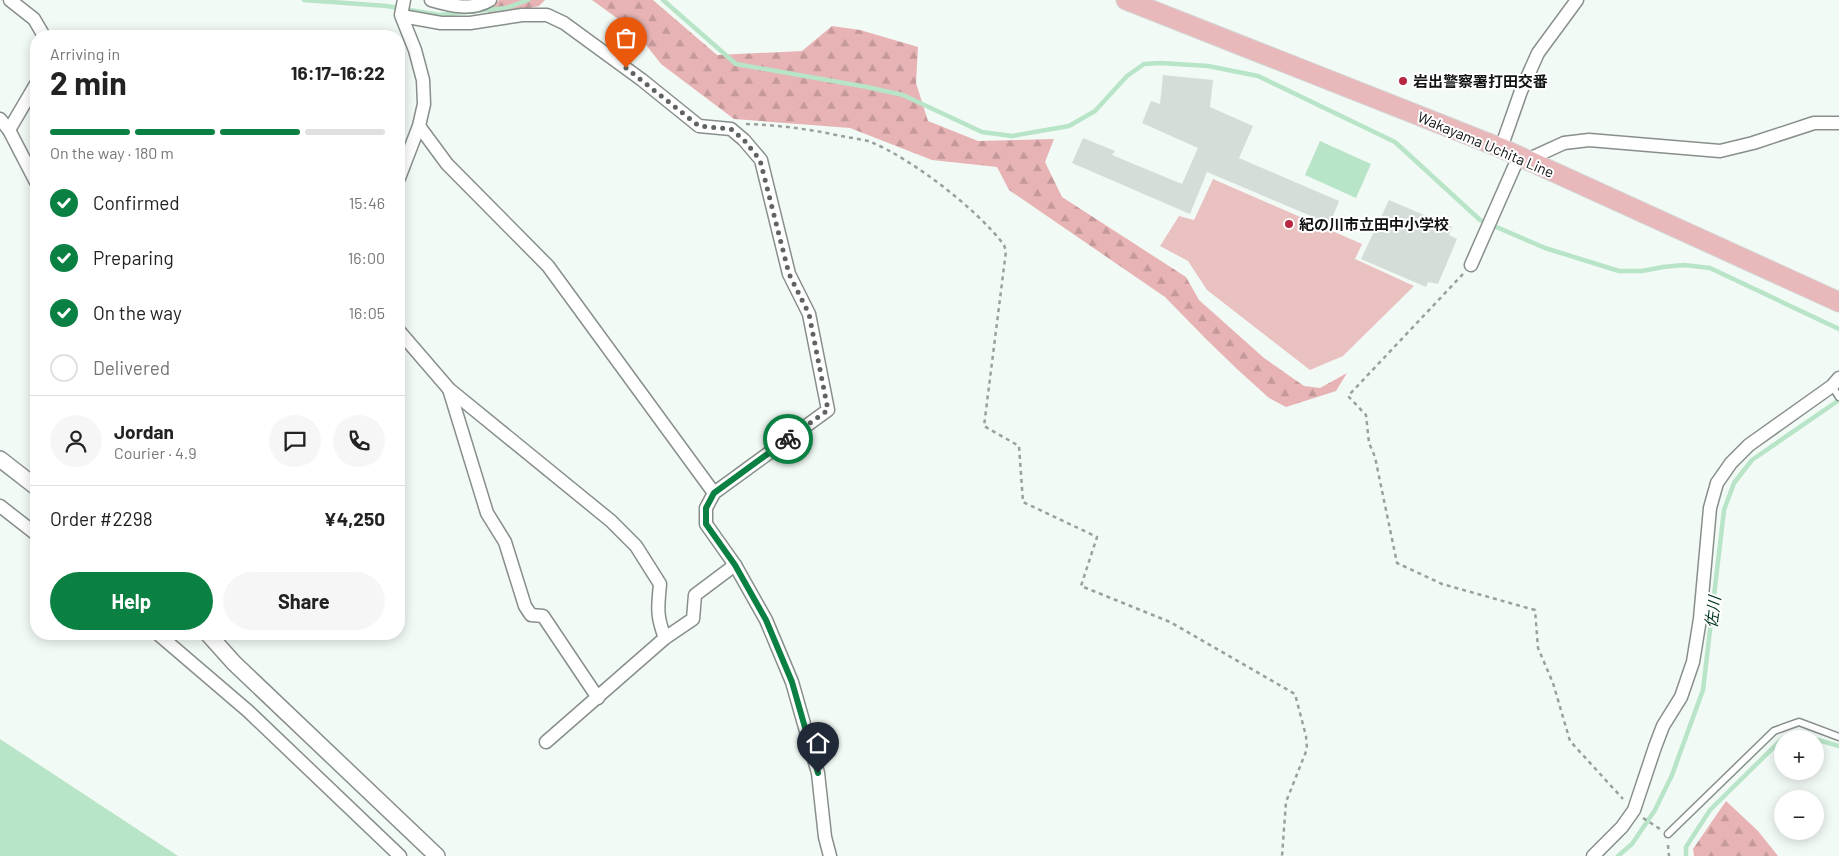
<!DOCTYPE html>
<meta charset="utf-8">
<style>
:root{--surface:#fff;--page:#f6f6f6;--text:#222;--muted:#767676;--line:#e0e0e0;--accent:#0b8043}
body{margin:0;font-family:Barlow,"Noto Sans JP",sans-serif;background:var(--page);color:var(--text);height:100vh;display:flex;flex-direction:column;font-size:19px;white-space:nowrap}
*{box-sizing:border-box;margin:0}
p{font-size:16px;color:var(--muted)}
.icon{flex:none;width:28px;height:28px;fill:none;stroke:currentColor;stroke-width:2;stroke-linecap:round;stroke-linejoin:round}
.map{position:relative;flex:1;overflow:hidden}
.sheet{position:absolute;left:30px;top:30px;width:375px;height:610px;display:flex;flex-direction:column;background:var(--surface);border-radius:20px;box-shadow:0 2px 12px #0003}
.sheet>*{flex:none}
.tools{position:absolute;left:1774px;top:730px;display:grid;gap:10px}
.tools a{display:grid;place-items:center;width:50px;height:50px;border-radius:50%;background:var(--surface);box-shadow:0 2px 12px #0003;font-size:25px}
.pin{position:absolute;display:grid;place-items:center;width:42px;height:42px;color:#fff;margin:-51px -21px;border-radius:50% 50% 50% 0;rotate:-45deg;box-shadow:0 0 5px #0007}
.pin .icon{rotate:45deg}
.courier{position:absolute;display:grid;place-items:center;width:50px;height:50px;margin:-25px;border:4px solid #0b8043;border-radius:50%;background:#fff;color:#222;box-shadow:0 1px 6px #0007}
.overview em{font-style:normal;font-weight:700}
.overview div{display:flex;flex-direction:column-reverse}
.overview{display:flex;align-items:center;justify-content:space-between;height:85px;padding:0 20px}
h1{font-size:32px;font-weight:700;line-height:38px}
.bar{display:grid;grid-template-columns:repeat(4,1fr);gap:8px 5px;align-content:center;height:60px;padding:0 20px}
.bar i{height:6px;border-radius:4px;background:var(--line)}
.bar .selected{background:var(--accent)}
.bar p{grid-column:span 4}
.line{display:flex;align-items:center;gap:12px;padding:0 20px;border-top:1px solid var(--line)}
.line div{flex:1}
.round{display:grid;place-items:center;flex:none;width:52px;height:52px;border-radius:26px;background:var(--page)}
ol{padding:0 20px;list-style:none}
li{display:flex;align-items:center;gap:15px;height:55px}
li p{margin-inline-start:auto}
li .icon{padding:5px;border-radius:50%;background:var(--accent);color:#fff;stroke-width:4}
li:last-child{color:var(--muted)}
li i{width:28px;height:28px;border:2px solid var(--line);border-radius:50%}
.action{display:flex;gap:10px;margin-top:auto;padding:10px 20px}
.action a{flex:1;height:58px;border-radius:30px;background:var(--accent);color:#fff;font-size:20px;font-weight:700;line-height:58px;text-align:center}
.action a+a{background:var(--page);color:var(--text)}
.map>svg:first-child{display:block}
.forest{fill:url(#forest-firs)}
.park{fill:#eac1c1}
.water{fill:#b8e4c7}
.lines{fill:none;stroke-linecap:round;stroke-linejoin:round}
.stream{stroke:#b8e4c7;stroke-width:4.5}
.building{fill:#d5ddd8}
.service-casing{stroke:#888f8a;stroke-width:9}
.minor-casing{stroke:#888f8a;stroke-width:15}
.tertiary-casing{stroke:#888f8a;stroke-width:18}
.primary-casing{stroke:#d4d5d4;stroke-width:21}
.path{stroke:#9aa09c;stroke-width:2.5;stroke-dasharray:4 4;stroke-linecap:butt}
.service{stroke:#fff;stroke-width:6}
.minor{stroke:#fff;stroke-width:12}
.tertiary{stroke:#fff;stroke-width:15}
.primary{stroke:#e8b8ba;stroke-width:19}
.done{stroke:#606461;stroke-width:5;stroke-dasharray:0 9}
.route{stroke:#0b8043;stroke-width:6}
.poi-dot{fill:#b82641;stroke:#fff;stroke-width:2}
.labels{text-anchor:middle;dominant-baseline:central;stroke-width:4;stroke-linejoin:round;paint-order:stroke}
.poi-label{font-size:15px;font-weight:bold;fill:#111412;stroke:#fff;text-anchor:start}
.street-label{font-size:15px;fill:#111412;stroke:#fff}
.water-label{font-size:16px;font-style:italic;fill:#00371c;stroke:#fff}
</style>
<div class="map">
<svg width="1839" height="856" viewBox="0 0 1839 856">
<defs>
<pattern id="forest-firs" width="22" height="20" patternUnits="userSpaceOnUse" patternTransform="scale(1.25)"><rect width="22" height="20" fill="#e7b3b4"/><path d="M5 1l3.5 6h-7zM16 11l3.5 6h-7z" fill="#c5999a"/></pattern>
</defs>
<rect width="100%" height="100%" fill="#f2faf5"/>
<g class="forest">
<polygon points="499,0 545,0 539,6 484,17"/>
<polygon points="592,0 653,0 717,55 802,51 832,26 860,30 918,47 916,83 928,121 978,141 1054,139 1045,162 1062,197 1186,277 1199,300 1264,358 1304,386 1320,388 1347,373 1336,391 1286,407 1269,398 1237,369 1205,338 1165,297 1009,190 997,167 932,160 850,128 734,119 661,64 636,32"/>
<polygon points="1726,801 1758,831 1778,856 1694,856 1693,849"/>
</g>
<polygon class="park" points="1213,179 1362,244 1355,259 1414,286 1343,356 1310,370 1207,290 1188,261 1160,246 1179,216 1194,220"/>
<g class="water">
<polygon points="1320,141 1371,164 1356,198 1305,175"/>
<polygon points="0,739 178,856 0,856"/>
</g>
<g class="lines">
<g class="stream">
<polyline points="304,0 387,6 439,15 506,8 528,0"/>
<polyline points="663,0 736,64 867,87 903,95 982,132 1012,136 1069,126 1095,111 1127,76 1144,64 1161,63 1208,66 1258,76 1395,142 1480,220 1545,248 1619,271 1642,271 1663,267 1684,265 1710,268 1839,329"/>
<polyline points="1783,739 1796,733 1815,739"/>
<polyline points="1815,739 1839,746"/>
<polyline points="1618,856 1632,844 1655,810 1672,775 1703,690 1724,510 1734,483 1752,460 1839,400"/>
<polyline points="1686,856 1686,847 1710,810 1782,739"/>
</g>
</g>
<g class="building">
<polygon points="1163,75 1213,80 1210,107 1253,126 1239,158 1339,201 1330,224 1207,172 1190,214 1072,163 1083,138 1115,151 1112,155 1182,184 1198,148 1142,123 1151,101 1160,104"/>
<polygon points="1389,200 1452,227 1449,235 1457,239 1438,284 1428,282 1426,287 1361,259"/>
</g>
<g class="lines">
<defs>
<g id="service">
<polyline points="1832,386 1839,397"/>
<polyline points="1668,834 1774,731 1799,722 1839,737"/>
</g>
<g id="minor">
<polyline points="10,0 34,19 44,36"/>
<path d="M431 0C451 6 472 11 490 0"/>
<polyline points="402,16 441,23 470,23 522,15 547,15 564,23 642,80 699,126 731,129 744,140 761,160 789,274 809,314 828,410 714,493 706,508 706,524 735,565 766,620 792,682 818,773 825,837 830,856"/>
<polyline points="0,119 9,130 36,182"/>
<polyline points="419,126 447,164 548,266 714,493"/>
<polyline points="9,130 36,84"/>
<polyline points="1501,148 1521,91 1538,53 1577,0"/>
<polyline points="1527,160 1564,143 1589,140 1720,151 1753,143 1814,123 1839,123"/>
<polyline points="399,178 419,126 424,104 423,80 415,50 401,15 404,0"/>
<polyline points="1471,265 1519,156"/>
<path d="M399 331 449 389 611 521 636 546 660 584C658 607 656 615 665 638"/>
<polyline points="449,389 487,513 505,542 525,606 531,615 543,616 598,698"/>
<polyline points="0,506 36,534"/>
<polyline points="158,634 248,711 400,856"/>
<polyline points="546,742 665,638 693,619 695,595 735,565"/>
<polyline points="1593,856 1622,827 1634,810 1655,747 1663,726 1681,697 1693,662 1700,619 1710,508 1717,483 1731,463 1749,445 1832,386 1839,378"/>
</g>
<g id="tertiary">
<polyline points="0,459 36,487"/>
<polyline points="208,634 234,663 437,856"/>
</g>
<polyline id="primary" points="1126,0 1501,148 1839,302"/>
</defs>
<use href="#service" class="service-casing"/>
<use href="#minor" class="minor-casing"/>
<use href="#tertiary" class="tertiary-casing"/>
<use href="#primary" class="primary-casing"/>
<g class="path">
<path d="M746 124C778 125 809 129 841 136 851 138 862 139 871 142 912 159 977 209 1004 245L1006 251 984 426 1019 446 1023 502 1097 537 1081 586 1170 622 1295 694 1306 736 1307 749 1286 802 1282 856"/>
<polyline points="1463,274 1348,396 1366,415 1369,443 1375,457 1397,563 1442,584 1535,610 1538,648 1553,683 1570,741 1623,799"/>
<polyline points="1643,818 1660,829"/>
<polyline points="1668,845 1669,856"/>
</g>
<use href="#service" class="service"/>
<use href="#minor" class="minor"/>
<use href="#tertiary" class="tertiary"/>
<use href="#primary" class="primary"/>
</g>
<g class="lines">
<polyline class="done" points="626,68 699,126 731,129 744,140 760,160 789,274 809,314 828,410 788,439"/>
<polyline class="route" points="788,439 714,493 706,508 706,524 735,565 766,620 792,682 818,773"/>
</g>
<g class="poi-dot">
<circle cx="1403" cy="81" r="5"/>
<circle cx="1289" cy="224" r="5"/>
</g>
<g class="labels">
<g class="poi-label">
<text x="1413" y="81">岩出警察署打田交番</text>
<text x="1299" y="224">紀の川市立田中小学校</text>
</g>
<g class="street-label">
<text transform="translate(1486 144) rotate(23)">Wakayama Uchita Line</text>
</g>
<g class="water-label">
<text transform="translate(1712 612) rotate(-83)">佐川</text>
</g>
</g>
</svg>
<div class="tools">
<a>+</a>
<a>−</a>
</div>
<div class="pin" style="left:626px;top:68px;background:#ea580c"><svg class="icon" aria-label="bag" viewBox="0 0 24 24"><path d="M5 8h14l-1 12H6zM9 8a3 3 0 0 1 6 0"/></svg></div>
<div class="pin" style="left:818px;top:773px;background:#1f2937"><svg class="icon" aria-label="home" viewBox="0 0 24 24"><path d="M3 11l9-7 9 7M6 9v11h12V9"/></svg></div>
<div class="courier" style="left:788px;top:439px"><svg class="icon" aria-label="bike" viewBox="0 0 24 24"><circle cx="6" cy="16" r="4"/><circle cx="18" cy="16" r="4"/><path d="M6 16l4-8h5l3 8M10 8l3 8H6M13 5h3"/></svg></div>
<section class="sheet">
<div class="overview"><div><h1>2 min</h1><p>Arriving in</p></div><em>16:17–16:22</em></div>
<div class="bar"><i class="selected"></i><i class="selected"></i><i class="selected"></i><i></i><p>On the way · 180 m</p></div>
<ol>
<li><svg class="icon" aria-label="check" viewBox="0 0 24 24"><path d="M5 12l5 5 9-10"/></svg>Confirmed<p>15:46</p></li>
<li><svg class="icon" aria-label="check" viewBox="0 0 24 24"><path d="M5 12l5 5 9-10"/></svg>Preparing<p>16:00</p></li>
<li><svg class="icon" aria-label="check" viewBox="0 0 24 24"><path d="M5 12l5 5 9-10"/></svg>On the way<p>16:05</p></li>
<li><i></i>Delivered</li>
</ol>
<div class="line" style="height:90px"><a class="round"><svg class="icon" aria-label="person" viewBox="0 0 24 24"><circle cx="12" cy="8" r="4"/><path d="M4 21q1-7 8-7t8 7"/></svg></a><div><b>Jordan</b><p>Courier · 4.9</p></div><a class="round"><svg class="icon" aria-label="chat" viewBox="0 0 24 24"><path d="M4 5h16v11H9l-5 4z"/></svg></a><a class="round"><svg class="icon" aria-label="phone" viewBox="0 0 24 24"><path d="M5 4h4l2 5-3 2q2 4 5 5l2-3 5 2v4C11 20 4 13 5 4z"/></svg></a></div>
<div class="line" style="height:65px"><div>Order #2298</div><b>¥4,250</b></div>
<div class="action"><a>Help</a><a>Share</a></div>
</section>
</div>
